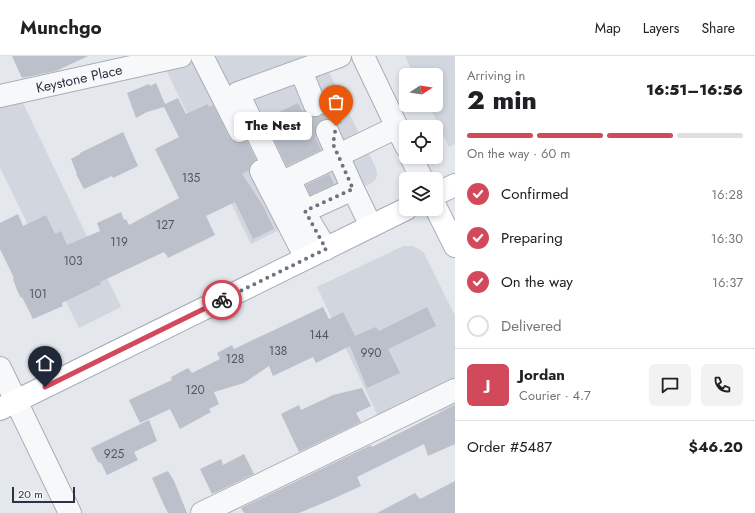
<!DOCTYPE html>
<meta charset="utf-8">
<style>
:root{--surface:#fff;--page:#f2f2f2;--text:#202124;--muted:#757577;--line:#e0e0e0;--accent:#d1495b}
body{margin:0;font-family:Jost,sans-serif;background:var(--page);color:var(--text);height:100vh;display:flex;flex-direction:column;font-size:15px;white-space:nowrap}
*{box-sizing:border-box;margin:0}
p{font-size:13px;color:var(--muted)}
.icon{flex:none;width:22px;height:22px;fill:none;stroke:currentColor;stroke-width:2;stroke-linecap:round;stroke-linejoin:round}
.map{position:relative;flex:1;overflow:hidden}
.details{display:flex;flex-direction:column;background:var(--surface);width:300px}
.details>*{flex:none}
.needle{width:26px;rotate:78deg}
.buttons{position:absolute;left:399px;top:12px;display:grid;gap:8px}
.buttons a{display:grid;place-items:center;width:44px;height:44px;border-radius:6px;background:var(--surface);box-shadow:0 2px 6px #0003;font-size:20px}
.scale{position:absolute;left:12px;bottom:10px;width:63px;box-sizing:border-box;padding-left:4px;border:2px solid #2b3445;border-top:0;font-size:11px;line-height:14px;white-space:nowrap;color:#2b3445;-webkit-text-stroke:3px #f4f6f9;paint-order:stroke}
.pin{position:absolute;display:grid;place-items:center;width:34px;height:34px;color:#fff;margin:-41px -17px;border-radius:50% 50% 50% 0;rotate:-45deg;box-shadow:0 0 4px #0007}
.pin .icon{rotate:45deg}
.courier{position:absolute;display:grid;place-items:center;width:40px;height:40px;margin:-20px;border:3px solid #d1495b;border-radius:50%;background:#fff;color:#222;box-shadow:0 1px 5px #0007}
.bubble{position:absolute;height:28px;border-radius:6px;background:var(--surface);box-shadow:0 2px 6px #0003;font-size:13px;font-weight:800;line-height:28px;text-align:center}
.summary em{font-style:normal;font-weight:800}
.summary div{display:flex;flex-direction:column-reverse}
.summary{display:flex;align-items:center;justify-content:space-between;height:68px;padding:0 12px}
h1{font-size:26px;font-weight:800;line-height:30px}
.bar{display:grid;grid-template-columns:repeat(4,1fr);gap:6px 4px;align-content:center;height:48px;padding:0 12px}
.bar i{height:5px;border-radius:3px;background:var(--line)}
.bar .current{background:var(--accent)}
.bar p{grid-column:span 4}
.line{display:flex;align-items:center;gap:10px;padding:0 12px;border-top:1px solid var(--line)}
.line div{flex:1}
.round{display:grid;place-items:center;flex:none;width:42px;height:42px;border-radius:6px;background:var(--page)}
ol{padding:0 12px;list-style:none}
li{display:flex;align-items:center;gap:12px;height:44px}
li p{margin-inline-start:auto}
li .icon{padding:4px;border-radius:50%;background:var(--accent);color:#fff;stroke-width:4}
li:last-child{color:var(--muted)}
li i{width:22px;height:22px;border:2px solid var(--line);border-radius:50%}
header{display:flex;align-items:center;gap:24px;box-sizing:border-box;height:56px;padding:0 20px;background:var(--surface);border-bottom:1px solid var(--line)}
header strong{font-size:19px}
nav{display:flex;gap:22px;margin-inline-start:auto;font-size:14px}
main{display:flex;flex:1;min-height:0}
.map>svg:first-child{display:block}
.built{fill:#d2d6de}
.building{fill:#bbc0ca}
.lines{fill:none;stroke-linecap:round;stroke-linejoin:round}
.minor-tunnel{stroke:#bfc3cb;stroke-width:22;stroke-dasharray:22 11;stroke-linecap:butt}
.minor-casing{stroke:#a9aeb7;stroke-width:24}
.major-casing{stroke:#a3abb8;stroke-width:24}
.minor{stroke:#f7f8fa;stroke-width:22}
.major{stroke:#fff;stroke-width:22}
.done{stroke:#6c737f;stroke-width:4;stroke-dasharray:0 7.2}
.route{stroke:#d1495b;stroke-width:5}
.labels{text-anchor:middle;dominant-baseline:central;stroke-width:3;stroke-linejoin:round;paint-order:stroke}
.number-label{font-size:12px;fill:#4f5766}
.street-label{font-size:14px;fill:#2b3445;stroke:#f4f6f9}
</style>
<header>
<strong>Munchgo</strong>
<nav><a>Map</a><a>Layers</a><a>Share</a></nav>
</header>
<main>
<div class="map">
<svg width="455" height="457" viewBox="0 0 455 457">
<rect width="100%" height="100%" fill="#e4e7ec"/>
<g class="built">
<polygon points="218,0 321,0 375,110 377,117 376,123 372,127 251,188 165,12"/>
<polygon points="405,0 455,0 455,88 449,91 429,49 436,49 436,19 414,19"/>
<polygon points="21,43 121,251 79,272 0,112 0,48"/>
<polygon points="404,190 412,190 419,193 424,197 455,260 455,387 434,345 382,369 317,231 397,193"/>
</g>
<g class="building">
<polygon points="12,0 88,0 56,15 22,22"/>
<polygon points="156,27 165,48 178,42 186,58 208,48 209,51 213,49 229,81 233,85 240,87 247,85 256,104 251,108 249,114 242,118 263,150 274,173 253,183 235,146 206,160 215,179 168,202 166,198 165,198 164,196 100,226 101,228 62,247 63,250 33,263 22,241 21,242 17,234 13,223 14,222 0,193 0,167 18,158 23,170 46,159 55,178 61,175 67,189 100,175 97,167 121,156 124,164 126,163 129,169 179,142 155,93 179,81 164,51 147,56 136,62 127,37 149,28 150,30"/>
<polygon points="329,42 342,67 338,69 334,65 329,63 322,64 317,68 315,74 316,81 315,81 321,94 287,110 264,63 298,47 302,55 304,54 308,59 313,61 319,61 325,56 327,50 326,44"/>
<polygon points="123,76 138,110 113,122 112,120 84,133 76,118 77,118 71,103 80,98 80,97"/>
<polygon points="329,118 334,128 310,139 306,129"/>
<polygon points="323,251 329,263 343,256 355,280 376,271 379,275 427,251 436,270 388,293 400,317 367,332 350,290 316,307 313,301 273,320 269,310 244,327 214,336 219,348 209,353 211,356 180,373 170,353 140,367 129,344 172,324 171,321 188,312 192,317 220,303 217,297 232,289 234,293"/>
<polygon points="362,332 371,350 356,357 361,366 299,396 281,358 299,349 301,354 333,339"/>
<polygon points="455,349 455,388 428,400 424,388 357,421 361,430 335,442 299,457 244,457 241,452 371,389 372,391"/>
<polygon points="149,364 157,385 134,396 138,404 107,419 101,407 98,406 91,392"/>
<polygon points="244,398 254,418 212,438 200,413 221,403 223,409"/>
<polygon points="168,415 174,425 187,457 168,457 163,447 152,422"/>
<polygon points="455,425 455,457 377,457 415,437 420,443"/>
</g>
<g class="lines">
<polyline class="minor-tunnel" points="315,49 327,75"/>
<defs>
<g id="minor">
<polyline points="202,0 240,75"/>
<polyline points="340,0 238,37 281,127 397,71"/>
<polyline points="363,0 406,90"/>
<polyline points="301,15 315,49"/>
<path id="s1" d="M0 40 181 0"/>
<polyline points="327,75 353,133 371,170"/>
<polyline points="411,101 422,123"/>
<polyline points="261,115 306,202"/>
<polyline points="289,123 308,163 326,193"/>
<polyline points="305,155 353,133"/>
<polyline points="0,312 70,457"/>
<polyline points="202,457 455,334"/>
</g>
<g id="major">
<polyline points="436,138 455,129"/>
<polyline points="436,152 455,190"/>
<polyline points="0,353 406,153"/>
</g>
</defs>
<use href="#minor" class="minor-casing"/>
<use href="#major" class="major-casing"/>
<use href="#minor" class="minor"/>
<use href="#major" class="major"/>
</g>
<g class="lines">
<polyline class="done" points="222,244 326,193 305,155 353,133 333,88 336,70"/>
<polyline class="route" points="45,331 222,244"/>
</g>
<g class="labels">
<g class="number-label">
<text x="191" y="122">135</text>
<text x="165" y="169">127</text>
<text x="119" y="186">119</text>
<text x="73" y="205">103</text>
<text x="38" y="238">101</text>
<text x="319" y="279">144</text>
<text x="278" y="295">138</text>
<text x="371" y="297">990</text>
<text x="235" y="303">128</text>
<text x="195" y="334">120</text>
<text x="114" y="398">925</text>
</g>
<g class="street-label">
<text stroke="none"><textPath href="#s1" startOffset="81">Keystone Place</textPath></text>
</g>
</g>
</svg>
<div class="buttons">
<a><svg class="needle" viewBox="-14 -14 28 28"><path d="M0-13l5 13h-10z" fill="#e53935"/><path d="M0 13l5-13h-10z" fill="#757577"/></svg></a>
<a><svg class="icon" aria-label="locate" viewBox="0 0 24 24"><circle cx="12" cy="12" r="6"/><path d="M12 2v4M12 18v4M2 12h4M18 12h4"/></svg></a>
<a><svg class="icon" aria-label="layers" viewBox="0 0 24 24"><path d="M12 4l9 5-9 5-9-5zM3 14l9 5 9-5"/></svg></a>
</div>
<div class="scale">20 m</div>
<div class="pin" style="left:336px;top:70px;background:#ea580c"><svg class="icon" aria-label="bag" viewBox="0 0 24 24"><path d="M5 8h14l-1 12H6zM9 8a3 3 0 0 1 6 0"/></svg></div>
<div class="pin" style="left:45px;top:331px;background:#1f2937"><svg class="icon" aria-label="home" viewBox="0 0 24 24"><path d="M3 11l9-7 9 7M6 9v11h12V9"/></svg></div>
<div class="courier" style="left:222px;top:244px"><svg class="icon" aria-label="bike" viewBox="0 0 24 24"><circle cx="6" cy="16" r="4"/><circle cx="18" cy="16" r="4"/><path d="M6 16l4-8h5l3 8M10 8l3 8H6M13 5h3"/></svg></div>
<div class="bubble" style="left:234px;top:56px;width:78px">The Nest</div>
</div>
<section class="details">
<div class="summary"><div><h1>2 min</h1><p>Arriving in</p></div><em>16:51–16:56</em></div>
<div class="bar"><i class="current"></i><i class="current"></i><i class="current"></i><i></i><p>On the way · 60 m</p></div>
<ol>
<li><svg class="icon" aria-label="check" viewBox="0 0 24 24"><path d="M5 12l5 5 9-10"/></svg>Confirmed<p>16:28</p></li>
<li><svg class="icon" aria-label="check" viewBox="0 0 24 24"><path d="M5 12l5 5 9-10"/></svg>Preparing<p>16:30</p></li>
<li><svg class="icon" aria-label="check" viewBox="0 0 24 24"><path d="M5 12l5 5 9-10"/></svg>On the way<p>16:37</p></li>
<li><i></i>Delivered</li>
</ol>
<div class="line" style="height:72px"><b class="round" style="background:var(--accent);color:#fff">J</b><div><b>Jordan</b><p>Courier · 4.7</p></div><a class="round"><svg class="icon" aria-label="chat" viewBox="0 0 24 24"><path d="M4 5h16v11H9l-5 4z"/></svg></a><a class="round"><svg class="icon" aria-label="phone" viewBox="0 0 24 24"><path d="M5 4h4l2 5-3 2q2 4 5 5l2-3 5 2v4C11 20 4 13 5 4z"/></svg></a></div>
<div class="line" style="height:52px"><div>Order #5487</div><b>$46.20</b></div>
</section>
</main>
